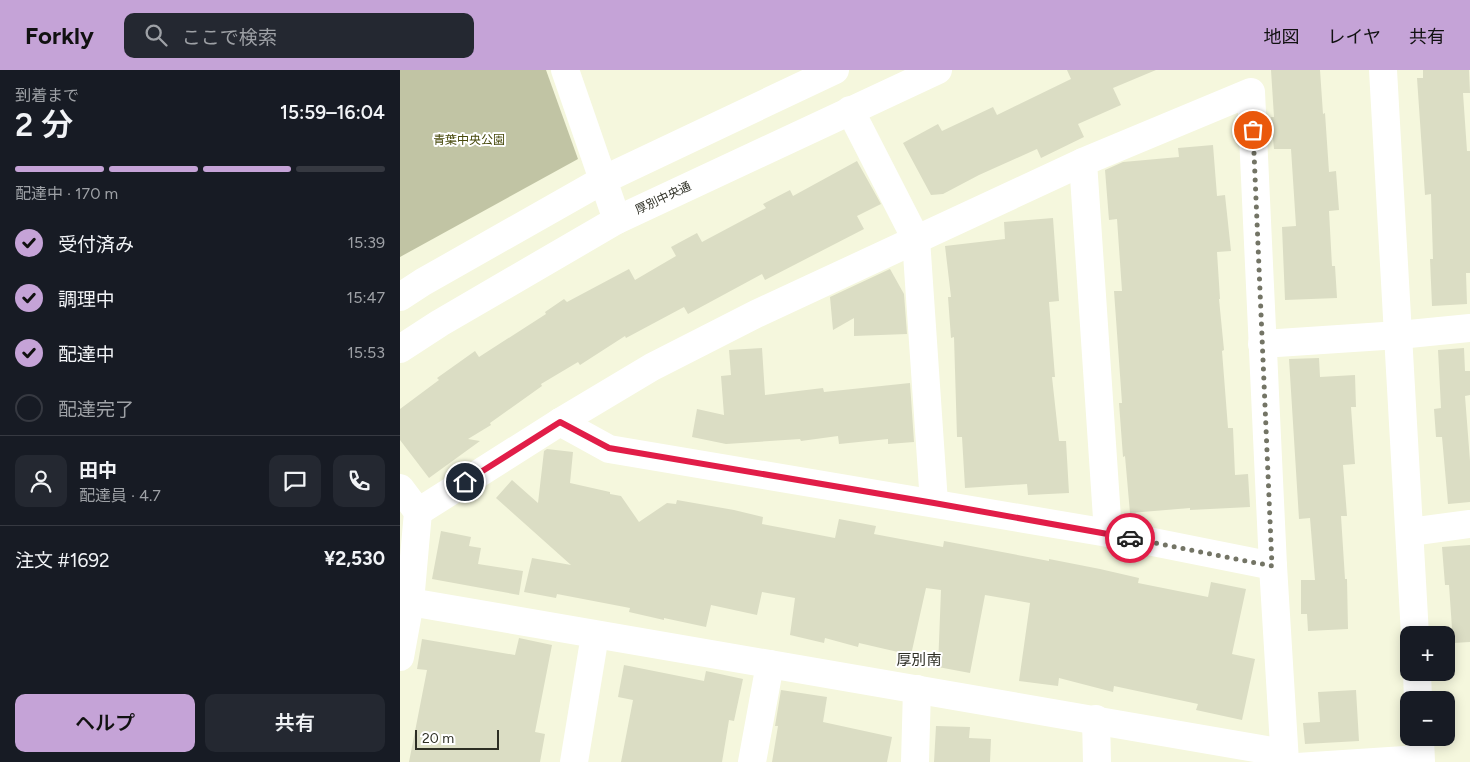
<!DOCTYPE html>
<html lang="ja">
<meta charset="utf-8">
<style>
:root{--surface:#171b24;--page:#242831;--text:#f1f3f6;--muted:#9ea1a6;--line:#363941;--accent:#c5a3d7}
body{margin:0;font-family:Figtree,"Noto Sans JP",sans-serif;background:var(--page);color:var(--text);height:100vh;display:flex;flex-direction:column;font-size:19px;white-space:nowrap}
*{box-sizing:border-box;margin:0}
p{font-size:16px;color:var(--muted)}
.icon{flex:none;width:28px;height:28px;fill:none;stroke:currentColor;stroke-width:2;stroke-linecap:round;stroke-linejoin:round}
.map{position:relative;flex:1;overflow:hidden}
.details{display:flex;flex-direction:column;background:var(--surface);width:400px}
.details>*{flex:none}
.fabs{position:absolute;left:1000px;top:556px;display:grid;gap:10px}
.fabs a{display:grid;place-items:center;width:55px;height:55px;border-radius:10px;background:var(--surface);box-shadow:0 2px 12px #0003;font-size:25px}
.scale{position:absolute;left:15px;bottom:12px;width:84px;box-sizing:border-box;padding-left:5px;border:2px solid #2d2e24;border-top:0;font-size:14px;line-height:18px;white-space:nowrap;color:#2d2e24;-webkit-text-stroke:4px #fff;paint-order:stroke}
.pin{position:absolute;display:grid;place-items:center;width:42px;height:42px;color:#fff;margin:-21px;border:2px solid #fff;border-radius:50%;box-shadow:0 1px 5px #0007}
.courier{position:absolute;display:grid;place-items:center;width:50px;height:50px;margin:-25px;border:4px solid #e11d48;border-radius:50%;background:#fff;color:#222;box-shadow:0 1px 6px #0007}
.headline em{font-style:normal;font-weight:600}
.headline div{display:flex;flex-direction:column-reverse}
.headline{display:flex;align-items:center;justify-content:space-between;height:85px;padding:0 15px}
h1{font-size:32px;font-weight:600;line-height:38px}
.bar{display:grid;grid-template-columns:repeat(4,1fr);gap:8px 5px;align-content:center;height:60px;padding:0 15px}
.bar i{height:6px;border-radius:4px;background:var(--line)}
.bar .current{background:var(--accent)}
.bar p{grid-column:span 4}
.line{display:flex;align-items:center;gap:12px;padding:0 15px;border-top:1px solid var(--line)}
.line div{flex:1}
.round{display:grid;place-items:center;flex:none;width:52px;height:52px;border-radius:10px;background:var(--page)}
ol{padding:0 15px;list-style:none}
li{display:flex;align-items:center;gap:15px;height:55px}
li p{margin-inline-start:auto}
li .icon{padding:5px;border-radius:50%;background:var(--accent);color:#111;stroke-width:4}
li:last-child{color:var(--muted)}
li i{width:28px;height:28px;border:2px solid var(--line);border-radius:50%}
.button{display:flex;gap:10px;margin-top:auto;padding:10px 15px}
.button a{flex:1;height:58px;border-radius:10px;background:var(--accent);color:#111;font-size:20px;font-weight:600;line-height:58px;text-align:center}
.button a+a{background:var(--page);color:var(--text)}
header{display:flex;align-items:center;gap:30px;box-sizing:border-box;height:70px;padding:0 25px;background:var(--accent);color:#111}
header strong{font-size:24px}
nav{display:flex;gap:28px;margin-inline-start:auto;font-size:18px}
.search{width:350px;height:45px;background:var(--page);display:flex;align-items:center;gap:12px;box-sizing:border-box;padding:0 18px;border-radius:10px;color:var(--muted);font-size:19px}
main{display:flex;flex:1;min-height:0}
.map>svg:first-child{display:block}
.green{fill:#c1c4a4}
.building{fill:#dbddc4}
.lines{fill:none;stroke-linecap:round;stroke-linejoin:round}
.service{stroke:#fff;stroke-width:18}
.minor{stroke:#fff;stroke-width:28}
.secondary{stroke:#fff;stroke-width:28}
.done{stroke:#737465;stroke-width:5;stroke-dasharray:0 9}
.route{stroke:#e11d48;stroke-width:6}
.labels{text-anchor:middle;dominant-baseline:central;stroke-width:4;stroke-linejoin:round;paint-order:stroke}
.park-label{font-size:12px;fill:#484a0d;stroke:#fff}
.street-label{font-size:12px;fill:#2d2e24;stroke:#fff}
.quarter-label{font-size:15px;fill:#2d2e24;stroke:#fff}
</style>
<header>
<strong>Forkly</strong>
<div class="search"><svg class="icon" aria-label="search" viewBox="0 0 24 24"><circle cx="10" cy="10" r="6"/><path d="M15 15l6 6"/></svg>ここで検索</div>
<nav><a>地図</a><a>レイヤ</a><a>共有</a></nav>
</header>
<main>
<section class="details">
<div class="headline"><div><h1>2 分</h1><p>到着まで</p></div><em>15:59–16:04</em></div>
<div class="bar"><i class="current"></i><i class="current"></i><i class="current"></i><i></i><p>配達中 · 170 m</p></div>
<ol>
<li><svg class="icon" aria-label="check" viewBox="0 0 24 24"><path d="M5 12l5 5 9-10"/></svg>受付済み<p>15:39</p></li>
<li><svg class="icon" aria-label="check" viewBox="0 0 24 24"><path d="M5 12l5 5 9-10"/></svg>調理中<p>15:47</p></li>
<li><svg class="icon" aria-label="check" viewBox="0 0 24 24"><path d="M5 12l5 5 9-10"/></svg>配達中<p>15:53</p></li>
<li><i></i>配達完了</li>
</ol>
<div class="line" style="height:90px"><a class="round"><svg class="icon" aria-label="person" viewBox="0 0 24 24"><circle cx="12" cy="8" r="4"/><path d="M4 21q1-7 8-7t8 7"/></svg></a><div><b>田中</b><p>配達員 · 4.7</p></div><a class="round"><svg class="icon" aria-label="chat" viewBox="0 0 24 24"><path d="M4 5h16v11H9l-5 4z"/></svg></a><a class="round"><svg class="icon" aria-label="phone" viewBox="0 0 24 24"><path d="M5 4h4l2 5-3 2q2 4 5 5l2-3 5 2v4C11 20 4 13 5 4z"/></svg></a></div>
<div class="line" style="height:65px"><div>注文 #1692</div><b>¥2,530</b></div>
<div class="button"><a>ヘルプ</a><a>共有</a></div>
</section>
<div class="map">
<svg width="1070" height="692" viewBox="0 0 1070 692">
<rect width="100%" height="100%" fill="#f5f7dd"/>
<polygon class="green" points="0,0 146,0 178,89 0,187"/>
<g class="building">
<polygon points="667,0 756,0 713,18 721,35 678,54 684,67 641,88 637,79 579,105 543,124 531,125 503,73 538,54 542,61 593,37 597,45 671,9"/>
<polygon points="871,0 920,0 923,44 925,43 929,102 936,101 939,140 929,141 932,196 935,196 937,228 885,230 882,157 896,156 891,79 874,79 871,47 874,47"/>
<polygon points="1023,0 1069,0 1070,23 1063,23 1067,81 1070,81 1070,203 1066,203 1067,234 1032,236 1030,189 1033,189 1031,124 1025,125 1017,8 1023,8"/>
<polygon points="813,75 817,126 825,125 831,181 817,182 820,229 819,229 824,280 822,281 828,358 833,358 835,405 848,404 850,437 790,440 790,438 730,443 725,386 723,387 719,333 722,333 714,221 722,221 717,149 709,150 705,100 723,92 779,87 778,78"/>
<polygon points="457,91 481,134 457,146 464,159 365,210 362,204 288,244 284,237 226,268 225,266 180,295 178,292 141,314 142,316 90,353 91,355 68,369 80,371 29,408 0,370 0,339 39,310 37,308 75,281 79,287 146,244 145,242 164,229 167,232 229,199 235,210 276,186 271,177 297,163 302,172 366,138 363,134 390,120 393,126"/>
<polygon points="653,148 659,231 649,232 655,307 652,307 659,371 666,371 669,423 628,425 627,414 565,418 562,367 557,367 554,267 551,268 548,227 551,227 545,176 605,169 604,152"/>
<polygon points="490,199 504,224 507,264 454,266 454,248 433,260 430,227"/>
<polygon points="362,278 365,325 423,318 424,322 510,313 514,372 488,374 488,369 439,374 438,366 401,371 400,369 326,374 292,367 297,339 324,345 321,306 331,305 329,280"/>
<polygon points="1064,278 1065,301 1070,301 1070,325 1065,326 1070,391 1070,432 1048,434 1042,367 1036,367 1034,339 1041,338 1038,280"/>
<polygon points="919,288 920,307 955,305 956,337 951,337 955,394 943,395 947,446 941,446 945,509 947,509 948,559 908,561 907,544 901,544 901,510 915,510 910,448 899,449 889,289"/>
<polygon points="147,379 173,382 170,413 210,422 210,424 221,426 239,452 267,433 276,434 277,430 334,440 363,447 362,454 435,468 439,449 476,456 474,464 543,477 544,471 649,491 649,489 700,499 739,508 738,513 808,527 811,512 846,519 832,584 855,589 842,650 796,640 798,634 714,616 713,622 659,608 658,616 619,611 630,533 585,525 570,603 538,597 541,520 526,518 511,585 459,573 458,577 425,568 424,573 390,565 395,528 362,522 357,545 311,535 306,557 264,548 264,550 229,542 230,538 157,524 156,528 124,522 132,488 171,495 96,428 112,410 138,433 144,381"/>
<polygon points="41,461 71,467 69,476 81,478 78,494 123,501 119,525 32,509"/>
<polygon points="1070,475 1070,572 1053,573 1049,515 1045,515 1042,477"/>
<polygon points="119,568 152,575 135,662 145,664 140,692 9,692 27,600 17,599 22,569 115,585"/>
<polygon points="224,595 304,611 306,601 343,609 334,651 329,650 322,692 221,692 233,630 218,627"/>
<polygon points="381,620 427,627 423,652 492,667 487,692 372,692 378,656 375,656"/>
<polygon points="956,620 959,671 905,674 903,653 920,652 918,622"/>
<polygon points="536,656 570,657 569,668 591,669 590,692 534,692"/>
</g>
<g class="lines">
<polyline class="service" points="897,692 1020,684"/>
<g class="minor">
<polyline points="165,0 217,150"/>
<polyline points="983,0 1015,565"/>
<polyline points="450,40 516,169 534,433"/>
<polyline points="683,92 708,463"/>
<polyline points="862,274 999,265 1070,258"/>
<polyline points="160,352 209,379 708,463 873,496"/>
<polyline points="0,418 18,442 10,532 0,587"/>
<polyline points="18,442 160,352 252,297 356,244 683,92 851,22 873,496 885,692"/>
<polyline points="1010,462 1070,454"/>
<polyline points="10,532 884,683"/>
<polyline points="1017,602 1018,630"/>
<polyline points="696,649 697,692"/>
<polyline points="1020,668 1021,692"/>
<polyline points="174,692 195,565"/>
<polyline points="352,692 370,594"/>
<polyline points="515,692 517,619"/>
</g>
<g class="secondary">
<polyline points="0,227 23,212 203,110 435,0"/>
<polyline points="0,279 40,253 217,150 538,0"/>
</g>
</g>
<g class="lines">
<polyline class="done" points="730,468 872,496 853,60"/>
<polyline class="route" points="65,412 160,352 209,378 534,433 730,468"/>
</g>
<g class="labels">
<g class="park-label">
<text x="69" y="70">青葉中央公園</text>
</g>
<g class="street-label">
<text transform="translate(263 128) rotate(-25)">厚別中央通</text>
</g>
<g class="quarter-label">
<text x="519" y="590">厚別南</text>
</g>
</g>
</svg>
<div class="fabs">
<a>+</a>
<a>−</a>
</div>
<div class="scale">20 m</div>
<div class="pin" style="left:853px;top:60px;background:#ea580c"><svg class="icon" aria-label="bag" viewBox="0 0 24 24"><path d="M5 8h14l-1 12H6zM9 8a3 3 0 0 1 6 0"/></svg></div>
<div class="pin" style="left:65px;top:412px;background:#1f2937"><svg class="icon" aria-label="home" viewBox="0 0 24 24"><path d="M3 11l9-7 9 7M6 9v11h12V9"/></svg></div>
<div class="courier" style="left:730px;top:468px"><svg class="icon" aria-label="car" viewBox="0 0 24 24"><path d="M5 17H2v-5l4-1 3-4h7l3 4 3 1v5h-3M9 17h6M6 11h13"/><circle cx="7" cy="17" r="2"/><circle cx="17" cy="17" r="2"/></svg></div>
</div>
</main>
